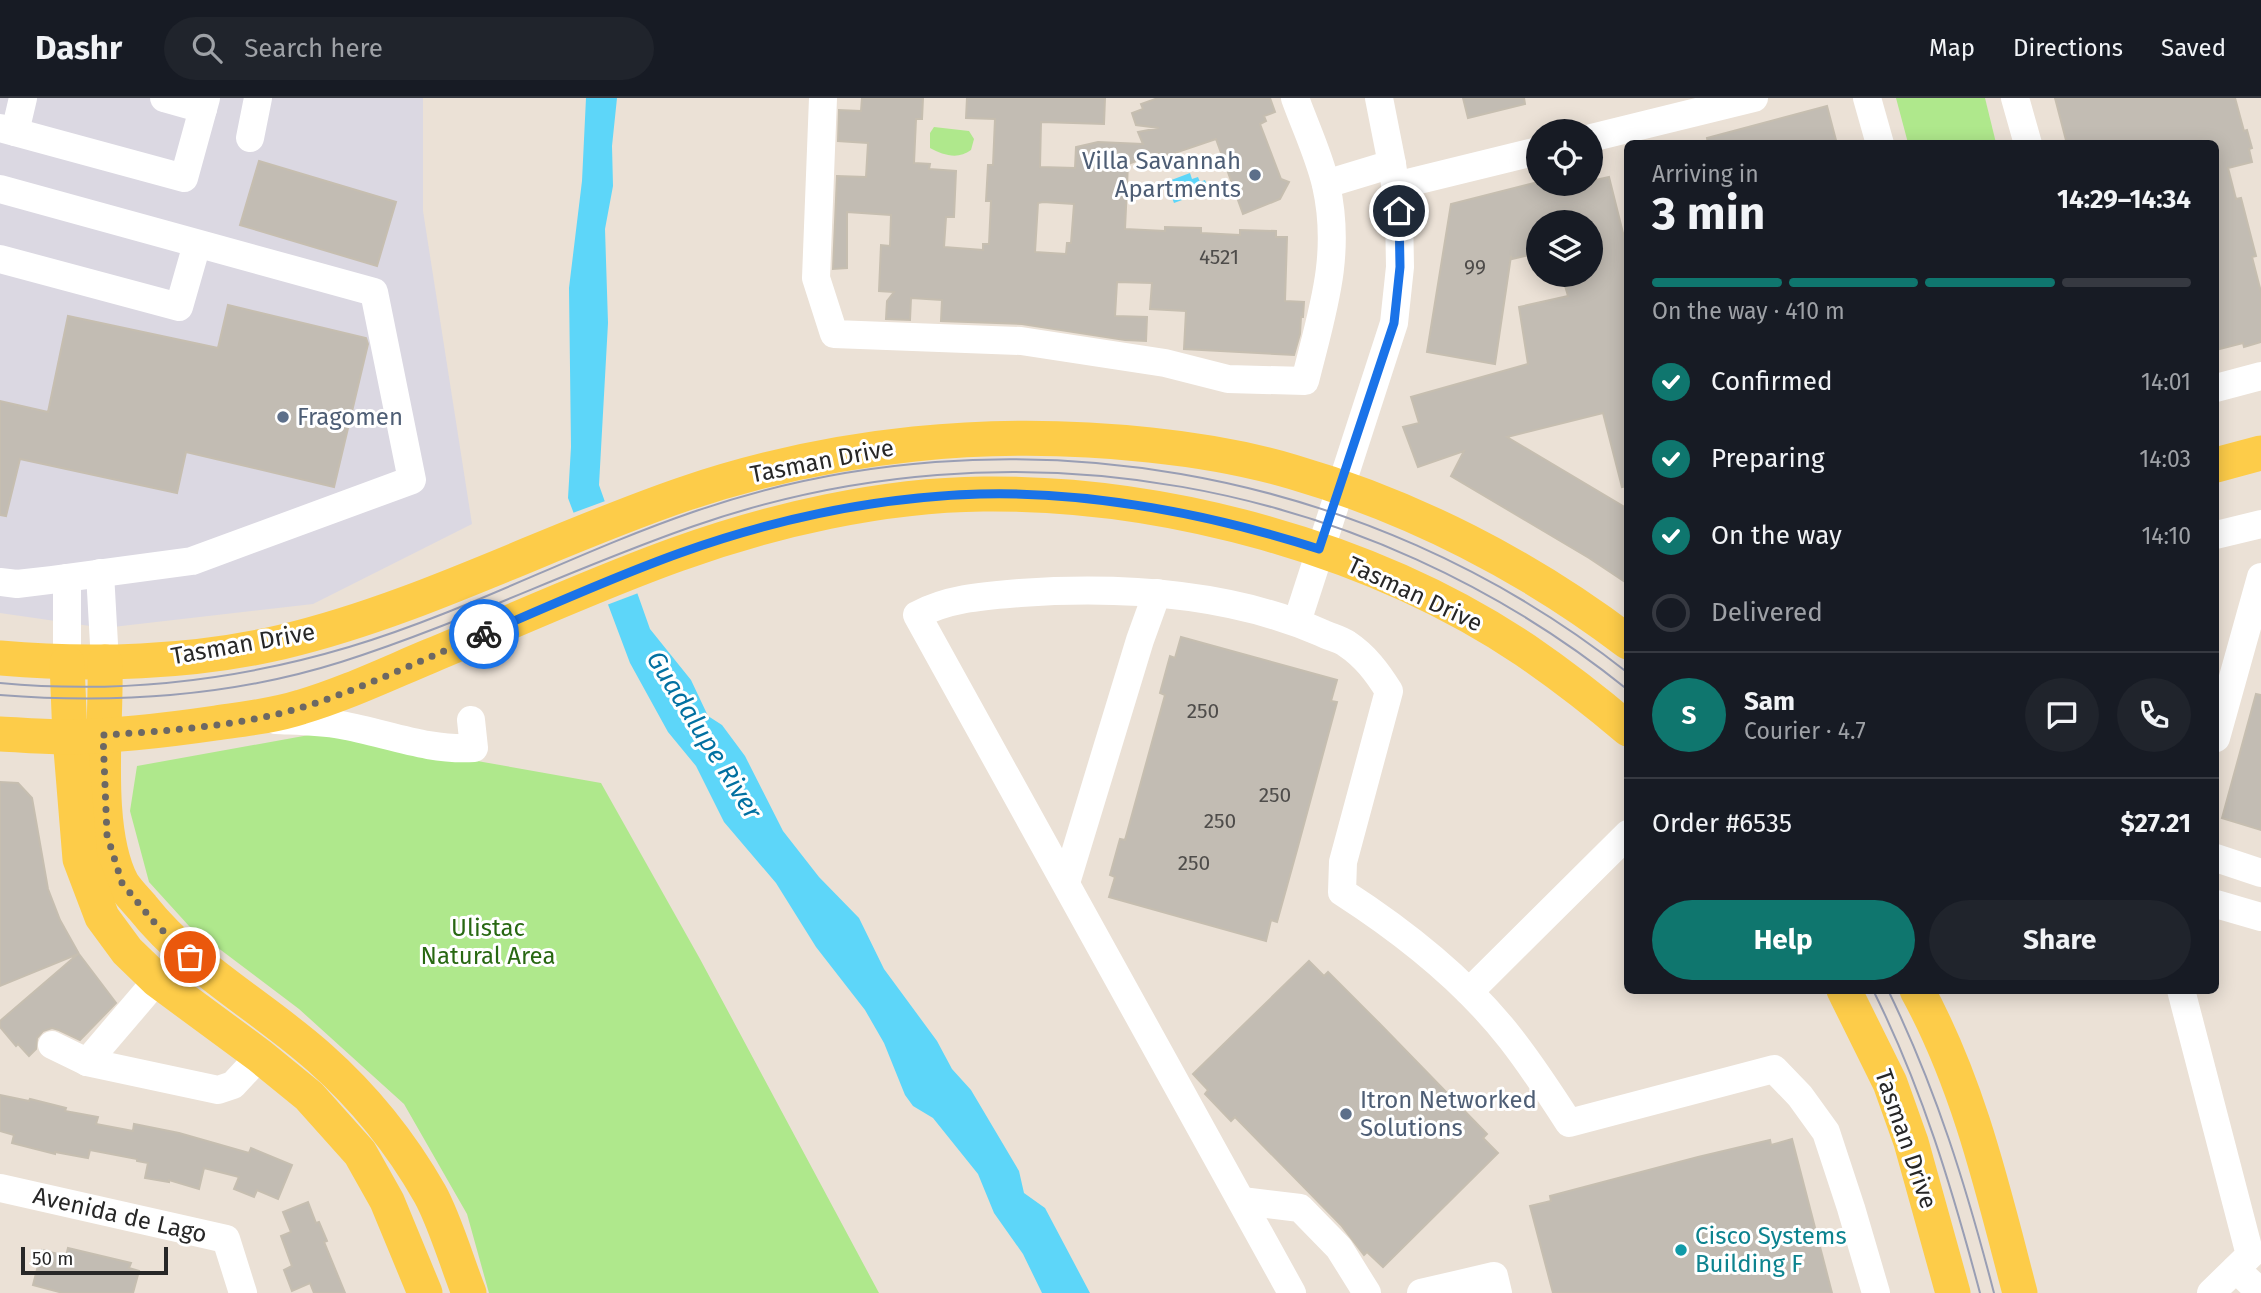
<!DOCTYPE html>
<meta charset="utf-8">
<style>
:root{--surface:#171b24;--page:#20242c;--text:#f1f3f6;--muted:#9ea1a6;--line:#363941;--accent:#0f766e}
body{margin:0;font-family:"Fira Sans",sans-serif;background:var(--page);color:var(--text);height:100vh;display:flex;flex-direction:column;font-size:26px;white-space:nowrap}
*{box-sizing:border-box;margin:0}
p{font-size:23px;color:var(--muted)}
.icon{flex:none;width:38px;height:38px;fill:none;stroke:currentColor;stroke-width:2;stroke-linecap:round;stroke-linejoin:round}
.map{position:relative;flex:1;overflow:hidden}
.side{position:absolute;left:1624px;top:42px;width:595px;height:854px;display:flex;flex-direction:column;background:var(--surface);border-radius:10px;box-shadow:0 4px 18px #0003}
.side>*{flex:none}
.controls{position:absolute;left:1526px;top:21px;display:grid;gap:14px}
.controls a{display:grid;place-items:center;width:77px;height:77px;border-radius:50%;background:var(--surface);box-shadow:0 4px 18px #0003;font-size:35px}
.scale{position:absolute;left:21px;bottom:18px;width:147px;box-sizing:border-box;padding-left:7px;border:4px solid #272727;border-top:0;font-size:19px;line-height:24px;white-space:nowrap;color:#272727;-webkit-text-stroke:5px #fff;paint-order:stroke}
.pin{position:absolute;display:grid;place-items:center;width:60px;height:60px;color:#fff;margin:-30px;border:4px solid #fff;border-radius:50%;box-shadow:0 2px 7px #0007}
.courier{position:absolute;display:grid;place-items:center;width:70px;height:70px;margin:-35px;border:5px solid #1a73e8;border-radius:50%;background:#fff;color:#222;box-shadow:0 2px 9px #0007}
.overview em{font-style:normal;font-weight:700}
.overview div{display:flex;flex-direction:column-reverse}
.overview{display:flex;align-items:center;justify-content:space-between;height:119px;padding:0 28px}
h1{font-size:46px;font-weight:700;line-height:52px}
.bar{display:grid;grid-template-columns:repeat(4,1fr);gap:10px 7px;align-content:center;height:84px;padding:0 28px}
.bar i{height:9px;border-radius:5px;background:var(--line)}
.bar .on{background:var(--accent)}
.bar p{grid-column:span 4}
.line{display:flex;align-items:center;gap:18px;padding:0 28px;border-top:2px solid var(--line)}
.line div{flex:1}
.round{display:grid;place-items:center;flex:none;width:74px;height:74px;border-radius:37px;background:var(--page)}
ol{padding:0 28px;list-style:none}
li{display:flex;align-items:center;gap:21px;height:77px}
li p{margin-inline-start:auto}
li .icon{padding:7px;border-radius:50%;background:var(--accent);color:#fff;stroke-width:4}
li:last-child{color:var(--muted)}
li i{width:38px;height:38px;border:4px solid var(--line);border-radius:50%}
.action{display:flex;gap:14px;margin-top:auto;padding:14px 28px}
.action a{flex:1;height:80px;border-radius:42px;background:var(--accent);color:#fff;font-size:28px;font-weight:700;line-height:80px;text-align:center}
.action a+a{background:var(--page);color:var(--text)}
header{display:flex;align-items:center;gap:42px;box-sizing:border-box;height:98px;padding:0 35px;background:var(--surface);border-bottom:2px solid var(--line)}
header strong{font-size:33px}
nav{display:flex;gap:38px;margin-inline-start:auto;font-size:24px}
.search{width:490px;height:63px;background:var(--page);display:flex;align-items:center;gap:18px;box-sizing:border-box;padding:0 24px;border-radius:38px;color:var(--muted);font-size:26px}
.map>svg:first-child{display:block}
.industrial{fill:#dbd8e2}
.green{fill:#afe88c}
.water{fill:#5dd6f9}
.pier{fill:#ebe1d6}
.building{fill:#c2bcb3;stroke:#c6beb0;stroke-width:2;fill-rule:evenodd}
.lines{fill:none;stroke-linecap:round;stroke-linejoin:round}
.minor{stroke:#fff;stroke-width:28}
.major{stroke:#fdcc49;stroke-width:35}
.tram{stroke:#999eb4;stroke-width:2}
.done{stroke:#6c6864;stroke-width:7;stroke-dasharray:0 12.6}
.route{stroke:#1a73e8;stroke-width:9}
.service-dot{fill:#5c6f8a;stroke:#fff;stroke-width:2.5}
.culture-dot{fill:#0f9aa8;stroke:#fff;stroke-width:2.5}
.labels{text-anchor:middle;dominant-baseline:central;stroke-width:6;stroke-linejoin:round;paint-order:stroke}
.number-label{font-size:21px;fill:#4e4c4a}
.service-label{font-size:24px;fill:#4e5e75;stroke:#fff;text-anchor:start}
.street-label{font-size:24px;fill:#272727;stroke:#fff}
.park-label{font-size:24px;fill:#286812;stroke:#fff}
.culture-label{font-size:24px;fill:#0d838f;stroke:#fff;text-anchor:start}
.water-label{font-size:26px;font-style:italic;fill:#0170a1;stroke:#fff}
</style>
<header>
<strong>Dashr</strong>
<div class="search"><svg class="icon" aria-label="search" viewBox="0 0 24 24"><circle cx="10" cy="10" r="6"/><path d="M15 15l6 6"/></svg>Search here</div>
<nav><a>Map</a><a>Directions</a><a>Saved</a></nav>
</header>
<div class="map">
<svg width="2261" height="1195" viewBox="0 0 2261 1195">
<rect width="100%" height="100%" fill="#ebe1d6"/>
<polygon class="industrial" points="0,0 423,0 423,113 472,426 313,506 104,530 0,515"/>
<g class="green">
<polygon points="1896,0 1985,0 1996,45 1908,45"/>
<path d="M934 29 969 33 974 41 971 52C958 62 943 57 930 50V35Z"/>
<polygon points="320,635 601,685 700,861 879,1195 489,1195 467,1116 404,1006 299,911 189,828 149,784 130,713 137,668"/>
</g>
<g class="water">
<polygon points="586,0 617,0 612,48 613,88 605,131 608,225 599,387 650,531 691,582 708,618 722,627 745,658 783,733 819,779 859,820 884,871 937,943 952,971 971,992 1019,1073 1024,1095 1045,1110 1090,1195 1042,1195 1023,1156 994,1115 978,1076 933,1020 913,1008 905,997 884,945 865,912 816,849 776,785 724,724 696,668 668,634 630,565 568,400 571,349 569,190 582,83"/>
<polygon points="1190,75 1192,81 1198,79 1200,84 1205,82 1209,92 1174,105 1166,84"/>
</g>
<polygon class="pier" points="608,402 641,494 604,508 570,416"/>
<g class="building">
<path d="M862 0H923L922 21H916L914 65 930 66 929 71 956 73 954 119H946L944 149 983 152V146H989L991 103H986L988 67H993L995 21 966 20 967 0H1105L1104 26 1041 24 1040 69 1075 70 1076 49 1098 44 1143 46 1138 34 1159 30 1136 27 1132 15 1143 11 1141 6 1158 0H1270L1275 14 1264 18 1266 23 1260 26 1281 81 1289 84 1280 101 1243 116 1216 41 1160 60 1158 55 1128 66 1125 131 1165 133V129L1201 130V135L1240 137V132L1276 133V139H1287L1285 203 1304 204 1303 219H1301L1300 236 1294 257 1184 251 1186 213 1150 211 1152 185 1117 184 1115 218 1147 219 1146 243 1125 242 1022 226 941 223 942 202 911 200 910 222 886 221 887 203 894 194 879 193 881 147 890 148 891 117 847 114V170L833 171 837 78 866 79 868 45 838 43 839 12 861 13ZM1043 104 1074 106 1071 145H1067L1066 156 1035 154 1038 105Z"/>
<polygon points="1463,0 1524,0 1525,6 1468,20"/>
<polygon points="2055,0 2235,0 2244,33 2247,32 2252,50 2249,51 2252,64 2228,70 2236,101 2241,100 2256,158 2252,159 2261,194 2261,244 2244,249 2243,245 2216,252 2216,46 2067,46"/>
<polygon points="1827,8 1837,46 1708,46 1707,40"/>
<polygon points="259,63 396,104 377,168 240,127"/>
<polygon points="1609,79 1628,155 1628,388 1622,389 1603,315 1507,339 1628,411 1628,486 1589,460 1451,378 1464,353 1418,369 1403,329 1419,325 1411,299 1528,266 1519,209 1568,198 1562,177 1591,177 1591,124 1538,124 1538,155 1512,161 1511,158 1495,266 1427,254 1451,106 1538,84 1538,86 1591,86 1591,83"/>
<polygon points="228,207 366,240 368,246 334,389 186,354 177,395 20,361 6,418 0,417 0,303 48,314 68,218 218,250"/>
<polygon points="1181,539 1337,582 1331,603 1337,604 1297,752 1277,824 1271,822 1266,843 1109,799 1115,779 1110,777 1120,741 1125,742 1165,597 1160,595 1170,558 1175,560"/>
<polygon points="2256,596 2261,597 2261,732 2222,720"/>
<polygon points="0,684 18,685 32,700 48,791 60,822 79,856 116,905 80,942 59,932 52,930 43,933 37,940 36,951 29,958 18,946 16,948 0,929 0,923 78,856 0,888"/>
<polygon points="1309,863 1324,878 1328,874 1380,926 1487,1036 1483,1040 1498,1055 1383,1169 1367,1154 1364,1157 1341,1127 1235,1019 1231,1023 1205,996 1208,992 1193,976"/>
<polygon points="0,997 29,1003 30,1001 66,1010 65,1013 98,1019 96,1026 133,1033 134,1026 179,1035 249,1055 251,1050 292,1067 278,1101 257,1092 254,1099 234,1091 239,1079 204,1070 199,1091 169,1082 169,1084 145,1080 148,1065 137,1063 137,1061 90,1052 88,1060 55,1054 55,1056 12,1045 14,1037 0,1033"/>
<polygon points="1792,1041 1832,1195 1553,1195 1530,1108 1551,1103 1550,1098 1698,1059 1770,1042 1771,1047"/>
<polygon points="308,1104 316,1125 319,1124 327,1143 324,1144 345,1195 314,1195 310,1185 292,1193 284,1172 292,1168 281,1138 291,1134 283,1114"/>
<polygon points="68,1150 131,1165 129,1170 139,1173 133,1195 63,1195 33,1187 42,1152 66,1158"/>
</g>
<g class="lines">
<g class="minor">
<polyline points="164,0 203,11"/>
<path d="M823 0 816 180 834 236 1021 243 1165 265 1228 281 1305 283C1322 214 1342 158 1326 87 1319 57 1305 28 1295 0"/>
<polyline points="1867,0 1880,46"/>
<polyline points="2015,0 2028,46"/>
<polyline points="0,30 184,80 206,0"/>
<polyline points="15,34 23,0"/>
<polyline points="250,40 258,0"/>
<polyline points="1591,40 1754,0"/>
<polyline points="1326,86 1392,66"/>
<polyline points="1395,88 1538,53"/>
<polyline points="0,91 374,194 412,382 192,463 51,482 17,486 0,484"/>
<polyline points="0,161 179,209 197,146"/>
<polyline points="2216,290 2261,278"/>
<polyline points="2216,437 2261,426"/>
<polyline points="100,475 105,564"/>
<polyline points="67,480 67,565"/>
<polyline points="1297,524 1394,225 1400,169 1399,113 1392,66 1379,0"/>
<path d="M276 622C297 623 319 623 341 627 386 635 428 653 474 650L471 622"/>
<polyline points="2216,640 2261,479"/>
<polyline points="2216,760 2261,775"/>
<polyline points="1066,785 1140,542 1157,495"/>
<polyline points="2216,806 2261,819"/>
<polyline points="2181,892 2250,1157 2211,1195"/>
<polyline points="1469,894 1628,736"/>
<polyline points="52,947 87,964 218,992 233,987 260,958"/>
<polyline points="87,964 157,882 190,859"/>
<polyline points="0,1090 226,1141 243,1195"/>
<polyline points="1242,1103 1300,1110 1339,1150 1367,1195"/>
<polyline points="2236,1171 2261,1195"/>
<path d="M1292 1195 917 517C949 500 984 498 1020 495 1121 488 1228 494 1322 535 1330 539 1340 541 1347 546 1365 558 1377 574 1389 593L1343 764 1342 794C1404 834 1466 883 1511 941 1532 968 1551 997 1569 1025L1774 971 1800 998 1826 1034 1851 1110 1876 1195"/>
<polyline points="1421,1195 1494,1178 1498,1195"/>
</g>
<g class="major">
<polyline points="2216,367 2261,355"/>
<path d="M0 560C91 568 192 565 282 544 421 511 549 442 684 396 834 345 993 330 1150 347 1198 352 1246 360 1293 374 1413 409 1528 468 1628 544"/>
<path d="M105 564C107 626 93 730 122 785 127 793 136 802 142 809 191 871 262 908 320 960 364 999 401 1045 430 1096 445 1123 457 1165 469 1195"/>
<polyline points="67,565 70,639 80,761 102,819 127,853 157,882 260,958 309,998 360,1055 387,1103 425,1195"/>
<path d="M0 636C23 637 46 639 69 639 118 638 168 632 216 625 244 621 273 618 301 609 345 596 387 576 430 558 512 524 594 486 678 456 772 422 882 397 983 396 1165 394 1373 450 1525 552 1560 576 1595 603 1628 631"/>
<polyline points="1844,892 1890,985 1911,1044 1953,1195"/>
<path d="M1917 892C1969 987 1993 1092 2020 1195"/>
</g>
<g class="tram">
<path d="M0 585C118 596 235 583 349 549 466 514 576 454 693 414 1008 305 1367 368 1628 575"/>
<path d="M0 597C115 606 230 599 341 564 461 526 575 469 694 428 1012 317 1366 380 1628 592"/>
<path d="M1873 892C1922 990 1952 1090 1980 1195"/>
<path d="M1888 892C1937 993 1966 1088 1994 1195"/>
</g>
</g>
<g class="lines">
<path class="done" d="M190 859 153 823 122 785 107 737 103 637C167 633 239 628 300 610 363 591 423 561 484 536"/>
<path class="route" d="M484 536C549 508 613 479 680 455 775 421 879 399 980 396 1092 393 1213 417 1319 451L1394 225 1400 169 1399 113"/>
</g>
<g class="service-dot">
<circle cx="1255" cy="77" r="7"/>
<circle cx="283" cy="319" r="7"/>
<circle cx="1346" cy="1016" r="7"/>
</g>
<circle class="culture-dot" cx="1681" cy="1152" r="7"/>
<g class="labels">
<g class="number-label">
<text x="1219" y="159">4521</text>
<text x="1475" y="169">99</text>
<text x="1203" y="613">250</text>
<text x="1275" y="697">250</text>
<text x="1220" y="723">250</text>
<text x="1194" y="765">250</text>
</g>
<g class="service-label">
<text x="1241" y="63" text-anchor="end">Villa Savannah<tspan x="1241" dy="28">Apartments</tspan></text>
<text x="297" y="319">Fragomen</text>
<text x="1360" y="1002">Itron Networked<tspan x="1360" dy="28">Solutions</tspan></text>
</g>
<g class="street-label">
<text transform="translate(822 363) rotate(-11)">Tasman Drive</text>
<text transform="translate(1415 496) rotate(25)">Tasman Drive</text>
<text transform="translate(243 546) rotate(-10)">Tasman Drive</text>
<text transform="translate(1906 1041) rotate(71)">Tasman Drive</text>
<text transform="translate(120 1117) rotate(13)">Avenida de Lago</text>
</g>
<g class="park-label">
<text x="488" y="830">Ulistac<tspan x="488" dy="28">Natural Area</tspan></text>
</g>
<g class="culture-label">
<text x="1695" y="1138">Cisco Systems<tspan x="1695" dy="28">Building F</tspan></text>
</g>
<g class="water-label">
<text transform="translate(704 637) rotate(58)">Guadalupe River</text>
</g>
</g>
</svg>
<div class="controls">
<a><svg class="icon" aria-label="locate" viewBox="0 0 24 24"><circle cx="12" cy="12" r="6"/><path d="M12 2v4M12 18v4M2 12h4M18 12h4"/></svg></a>
<a><svg class="icon" aria-label="layers" viewBox="0 0 24 24"><path d="M12 4l9 5-9 5-9-5zM3 14l9 5 9-5"/></svg></a>
</div>
<div class="scale">50 m</div>
<div class="pin" style="left:190px;top:859px;background:#ea580c"><svg class="icon" aria-label="bag" viewBox="0 0 24 24"><path d="M5 8h14l-1 12H6zM9 8a3 3 0 0 1 6 0"/></svg></div>
<div class="pin" style="left:1399px;top:113px;background:#1f2937"><svg class="icon" aria-label="home" viewBox="0 0 24 24"><path d="M3 11l9-7 9 7M6 9v11h12V9"/></svg></div>
<div class="courier" style="left:484px;top:536px"><svg class="icon" aria-label="bike" viewBox="0 0 24 24"><circle cx="6" cy="16" r="4"/><circle cx="18" cy="16" r="4"/><path d="M6 16l4-8h5l3 8M10 8l3 8H6M13 5h3"/></svg></div>
<section class="side">
<div class="overview"><div><h1>3 min</h1><p>Arriving in</p></div><em>14:29–14:34</em></div>
<div class="bar"><i class="on"></i><i class="on"></i><i class="on"></i><i></i><p>On the way · 410 m</p></div>
<ol>
<li><svg class="icon" aria-label="check" viewBox="0 0 24 24"><path d="M5 12l5 5 9-10"/></svg>Confirmed<p>14:01</p></li>
<li><svg class="icon" aria-label="check" viewBox="0 0 24 24"><path d="M5 12l5 5 9-10"/></svg>Preparing<p>14:03</p></li>
<li><svg class="icon" aria-label="check" viewBox="0 0 24 24"><path d="M5 12l5 5 9-10"/></svg>On the way<p>14:10</p></li>
<li><i></i>Delivered</li>
</ol>
<div class="line" style="height:126px"><b class="round" style="background:var(--accent);color:#fff">S</b><div><b>Sam</b><p>Courier · 4.7</p></div><a class="round"><svg class="icon" aria-label="chat" viewBox="0 0 24 24"><path d="M4 5h16v11H9l-5 4z"/></svg></a><a class="round"><svg class="icon" aria-label="phone" viewBox="0 0 24 24"><path d="M5 4h4l2 5-3 2q2 4 5 5l2-3 5 2v4C11 20 4 13 5 4z"/></svg></a></div>
<div class="line" style="height:91px"><div>Order #6535</div><b>$27.21</b></div>
<div class="action"><a>Help</a><a>Share</a></div>
</section>
</div>
